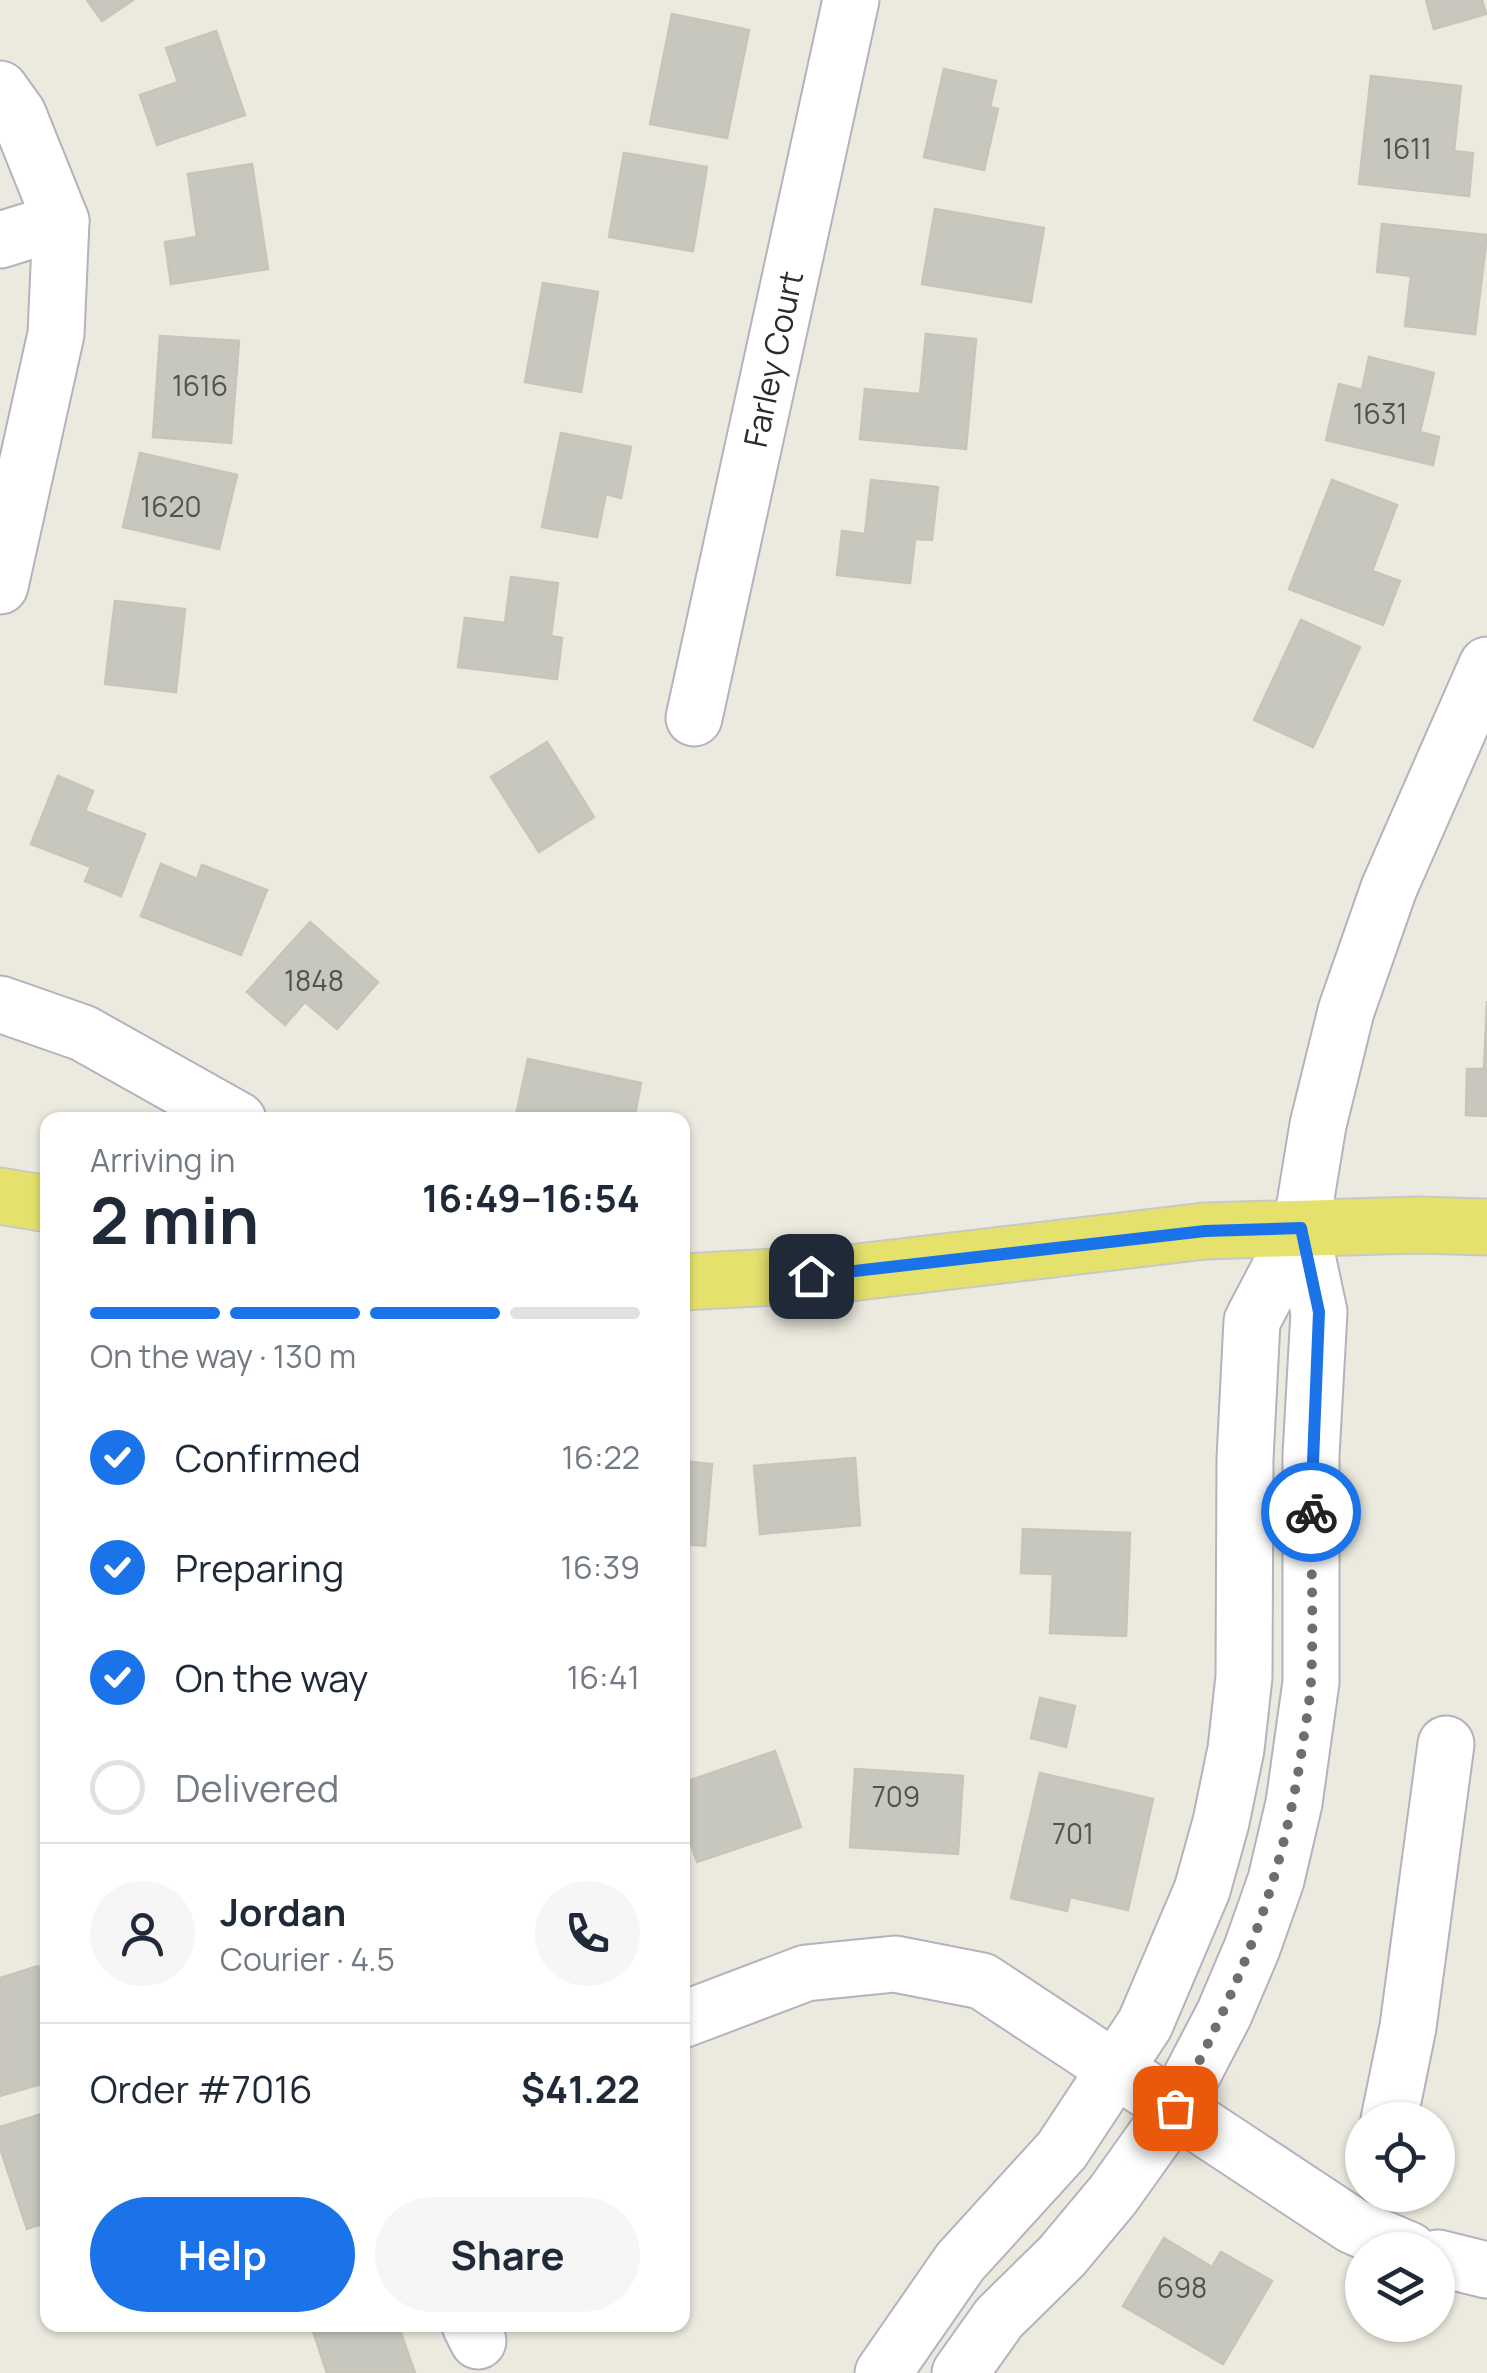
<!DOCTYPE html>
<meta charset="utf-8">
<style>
:root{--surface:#fff;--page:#f6f6f7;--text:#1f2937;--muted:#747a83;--line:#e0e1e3;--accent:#1a73e8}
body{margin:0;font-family:Manrope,sans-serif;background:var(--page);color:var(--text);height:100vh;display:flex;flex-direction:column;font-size:38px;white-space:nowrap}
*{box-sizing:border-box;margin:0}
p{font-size:32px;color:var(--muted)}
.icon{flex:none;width:55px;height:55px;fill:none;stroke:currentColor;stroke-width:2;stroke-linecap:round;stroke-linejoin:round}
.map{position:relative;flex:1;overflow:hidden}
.sheet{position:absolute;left:40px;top:1112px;width:650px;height:1220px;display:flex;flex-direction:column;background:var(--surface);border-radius:20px;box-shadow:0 2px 8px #0004}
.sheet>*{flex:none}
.buttons{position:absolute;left:1345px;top:2102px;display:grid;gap:20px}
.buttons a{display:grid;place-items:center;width:110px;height:110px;border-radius:50%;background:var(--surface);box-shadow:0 2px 8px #0004;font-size:50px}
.pin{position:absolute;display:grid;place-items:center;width:85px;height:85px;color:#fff;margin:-42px;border-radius:20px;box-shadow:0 5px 15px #0006}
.courier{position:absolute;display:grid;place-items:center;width:100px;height:100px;margin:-50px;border:8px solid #1a73e8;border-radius:50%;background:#fff;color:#222;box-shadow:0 2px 12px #0007}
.summary em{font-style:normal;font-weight:700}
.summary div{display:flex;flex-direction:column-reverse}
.summary{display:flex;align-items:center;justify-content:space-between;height:170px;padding:0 50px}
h1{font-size:65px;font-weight:700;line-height:75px}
.bar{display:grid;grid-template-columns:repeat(4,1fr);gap:15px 10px;align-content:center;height:120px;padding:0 50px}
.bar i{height:12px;border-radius:8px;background:var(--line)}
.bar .current{background:var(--accent)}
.bar p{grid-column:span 4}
.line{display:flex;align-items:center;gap:25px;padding:0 50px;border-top:2px solid var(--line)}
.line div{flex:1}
.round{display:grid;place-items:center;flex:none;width:105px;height:105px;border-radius:52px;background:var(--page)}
ol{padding:0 50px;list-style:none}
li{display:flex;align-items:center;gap:30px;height:110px}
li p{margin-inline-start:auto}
li .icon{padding:10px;border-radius:50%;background:var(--accent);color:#fff;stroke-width:4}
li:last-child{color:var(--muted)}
li i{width:55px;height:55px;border:5px solid var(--line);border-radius:50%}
.cta{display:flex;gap:20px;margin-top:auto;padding:20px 50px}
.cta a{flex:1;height:115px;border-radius:60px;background:var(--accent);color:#fff;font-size:40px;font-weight:700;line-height:115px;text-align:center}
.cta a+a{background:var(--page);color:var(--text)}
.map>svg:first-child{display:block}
.building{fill:#c8c7bd;stroke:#c7c5b9;stroke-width:2.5}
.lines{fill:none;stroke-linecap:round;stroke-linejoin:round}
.minor-casing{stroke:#b3b2be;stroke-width:59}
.major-casing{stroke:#c8c8c8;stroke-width:59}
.minor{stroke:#fff;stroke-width:55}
.major{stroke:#e4e16c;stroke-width:55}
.done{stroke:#6f6e6a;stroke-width:10;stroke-dasharray:0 18}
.route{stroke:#1a73e8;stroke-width:12}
.labels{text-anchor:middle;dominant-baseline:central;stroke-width:8;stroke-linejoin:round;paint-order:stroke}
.number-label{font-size:28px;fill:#525250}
.street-label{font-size:32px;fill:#2b2b2b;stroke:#fff}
</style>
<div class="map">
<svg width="1487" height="2373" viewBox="0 0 1487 2373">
<rect width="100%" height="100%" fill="#ece9df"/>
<g class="building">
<polygon points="87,0 133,0 102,21"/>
<polygon points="1426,0 1482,0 1486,14 1434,29"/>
<polygon points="672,14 749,30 727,138 650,124"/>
<polygon points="216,31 245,115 157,145 140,95 178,82 166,48"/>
<polygon points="944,69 996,81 990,107 998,109 984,170 924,157"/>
<polygon points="1371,76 1461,86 1454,151 1473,153 1469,196 1359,184"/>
<polygon points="624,153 707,167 693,251 609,237"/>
<polygon points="252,164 268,269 171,284 165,242 197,237 188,174"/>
<polygon points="935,209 1044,228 1031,302 922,284"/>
<polygon points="1382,224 1487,235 1475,334 1405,326 1411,276 1377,272"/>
<polygon points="543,283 598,292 581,392 525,382"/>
<polygon points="926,334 976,339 966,449 860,439 865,389 920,394"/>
<polygon points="160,336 239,341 231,443 153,437"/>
<polygon points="1369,357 1434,373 1420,432 1439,437 1433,465 1326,440 1339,384 1362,390"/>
<polygon points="561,433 631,447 621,498 606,494 597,537 542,527"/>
<polygon points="140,453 237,475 219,549 123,527"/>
<polygon points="871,480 938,487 932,540 915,539 910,583 837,575 842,531 865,534"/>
<polygon points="1332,480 1397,505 1372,571 1400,581 1383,625 1289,589"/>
<polygon points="511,577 558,583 551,636 562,638 557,679 458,667 465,618 505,623"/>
<polygon points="115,601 185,609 176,692 105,684"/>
<polygon points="1301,620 1360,647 1313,747 1254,720"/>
<polygon points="547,742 594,817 539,852 491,777"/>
<polygon points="58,776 93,791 85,811 145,834 121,896 85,881 91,867 31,844"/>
<polygon points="161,864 197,879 202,865 267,890 241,955 141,916"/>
<polygon points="310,922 378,982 337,1029 305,1002 285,1025 247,992"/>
<polygon points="1487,1001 1487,1116 1466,1115 1467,1069 1484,1069"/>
<polygon points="528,1059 641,1083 634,1120 515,1120"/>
<polygon points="855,1458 860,1525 760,1534 754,1466"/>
<polygon points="682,1461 712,1464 705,1546 684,1544 683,1567"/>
<polygon points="1023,1529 1130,1533 1126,1636 1050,1633 1053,1574 1021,1573"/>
<polygon points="1040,1698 1075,1706 1066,1747 1031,1738"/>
<polygon points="775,1751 801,1827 697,1862 682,1818 682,1783"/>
<polygon points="855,1769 963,1776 958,1854 850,1847"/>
<polygon points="1040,1773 1153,1799 1128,1910 1070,1897 1067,1911 1011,1898"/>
<polygon points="38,1966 48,1994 48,2082 0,2096 0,1978"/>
<polygon points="48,2112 48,2222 27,2229 0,2148 0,2127"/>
<polygon points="1164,2238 1212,2267 1221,2252 1272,2281 1223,2364 1123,2306"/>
<polygon points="311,2325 398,2325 415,2373 327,2373"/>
</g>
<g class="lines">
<defs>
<g id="minor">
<polyline points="0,89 18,114 61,221 56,334 0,586"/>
<polyline points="0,240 61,221"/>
<polyline points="694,718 851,0"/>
<polyline points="0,1004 83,1033 238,1120"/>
<polyline points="682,2020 806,1973 895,1964 982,1981 1353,2226 1409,2250"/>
<polyline points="1389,2120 1408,2027 1446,1744"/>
<polyline points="1438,2258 1487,2270"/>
<polyline points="470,2325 478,2341"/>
<polyline points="883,2373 960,2262 1062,2150 1145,2024 1202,1890 1221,1822 1236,1749 1244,1677 1245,1459 1252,1321 1301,1228 1318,1125 1346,1011 1389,888 1487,665"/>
<polyline points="960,2373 999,2318 1062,2256 1113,2195 1175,2108 1224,2014 1252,1948 1276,1880 1294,1803 1311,1682 1311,1455 1319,1312 1301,1228"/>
</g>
<g id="major">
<polyline points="0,1196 48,1204"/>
<polyline points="682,1282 850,1273 1205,1231 1418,1225 1487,1227"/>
</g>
</defs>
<use href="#minor" class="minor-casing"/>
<use href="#major" class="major-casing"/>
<use href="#minor" class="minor"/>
<use href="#major" class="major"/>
</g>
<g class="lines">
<path class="done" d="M1175 2108C1240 1985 1281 1888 1302 1749 1305 1727 1310 1703 1311 1681 1314 1625 1311 1568 1311 1512"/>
<polyline class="route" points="811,1276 1205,1231 1301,1228 1319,1312 1311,1512"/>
</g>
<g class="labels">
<g class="number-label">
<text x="1407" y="148">1611</text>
<text x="200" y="385">1616</text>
<text x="1380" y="413">1631</text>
<text x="171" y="506">1620</text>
<text x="314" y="980">1848</text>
<text x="896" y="1796">709</text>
<text x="1073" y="1833">701</text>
<text x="1182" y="2287">698</text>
</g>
<g class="street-label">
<text transform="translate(773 359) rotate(-78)">Farley Court</text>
</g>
</g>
</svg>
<div class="buttons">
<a><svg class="icon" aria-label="locate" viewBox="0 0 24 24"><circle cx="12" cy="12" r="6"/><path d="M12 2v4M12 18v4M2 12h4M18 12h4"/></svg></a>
<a><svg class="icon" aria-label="layers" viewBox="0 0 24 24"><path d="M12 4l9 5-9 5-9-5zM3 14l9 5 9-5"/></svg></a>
</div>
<div class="pin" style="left:1175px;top:2108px;background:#ea580c"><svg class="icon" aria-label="bag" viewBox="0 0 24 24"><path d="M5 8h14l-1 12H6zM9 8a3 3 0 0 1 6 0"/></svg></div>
<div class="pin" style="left:811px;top:1276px;background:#1f2937"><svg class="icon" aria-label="home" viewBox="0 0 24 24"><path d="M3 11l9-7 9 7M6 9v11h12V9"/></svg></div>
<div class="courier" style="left:1311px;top:1512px"><svg class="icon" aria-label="bike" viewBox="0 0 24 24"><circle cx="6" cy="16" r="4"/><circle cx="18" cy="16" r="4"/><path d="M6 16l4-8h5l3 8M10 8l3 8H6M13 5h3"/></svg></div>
<section class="sheet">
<div class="summary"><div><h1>2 min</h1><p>Arriving in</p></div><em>16:49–16:54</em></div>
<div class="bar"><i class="current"></i><i class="current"></i><i class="current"></i><i></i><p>On the way · 130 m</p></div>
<ol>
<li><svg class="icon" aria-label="check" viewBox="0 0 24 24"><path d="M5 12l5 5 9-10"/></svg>Confirmed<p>16:22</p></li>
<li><svg class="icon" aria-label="check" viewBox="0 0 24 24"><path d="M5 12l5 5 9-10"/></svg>Preparing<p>16:39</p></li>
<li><svg class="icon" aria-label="check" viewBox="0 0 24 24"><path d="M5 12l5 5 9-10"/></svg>On the way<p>16:41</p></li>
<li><i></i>Delivered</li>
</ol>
<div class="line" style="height:180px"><a class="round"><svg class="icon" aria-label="person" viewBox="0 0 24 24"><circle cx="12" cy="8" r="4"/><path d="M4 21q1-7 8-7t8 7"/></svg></a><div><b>Jordan</b><p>Courier · 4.5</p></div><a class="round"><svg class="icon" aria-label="phone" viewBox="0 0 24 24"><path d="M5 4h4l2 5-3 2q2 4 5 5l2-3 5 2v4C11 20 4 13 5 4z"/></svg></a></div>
<div class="line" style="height:130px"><div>Order #7016</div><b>$41.22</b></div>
<div class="cta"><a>Help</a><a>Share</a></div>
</section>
</div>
